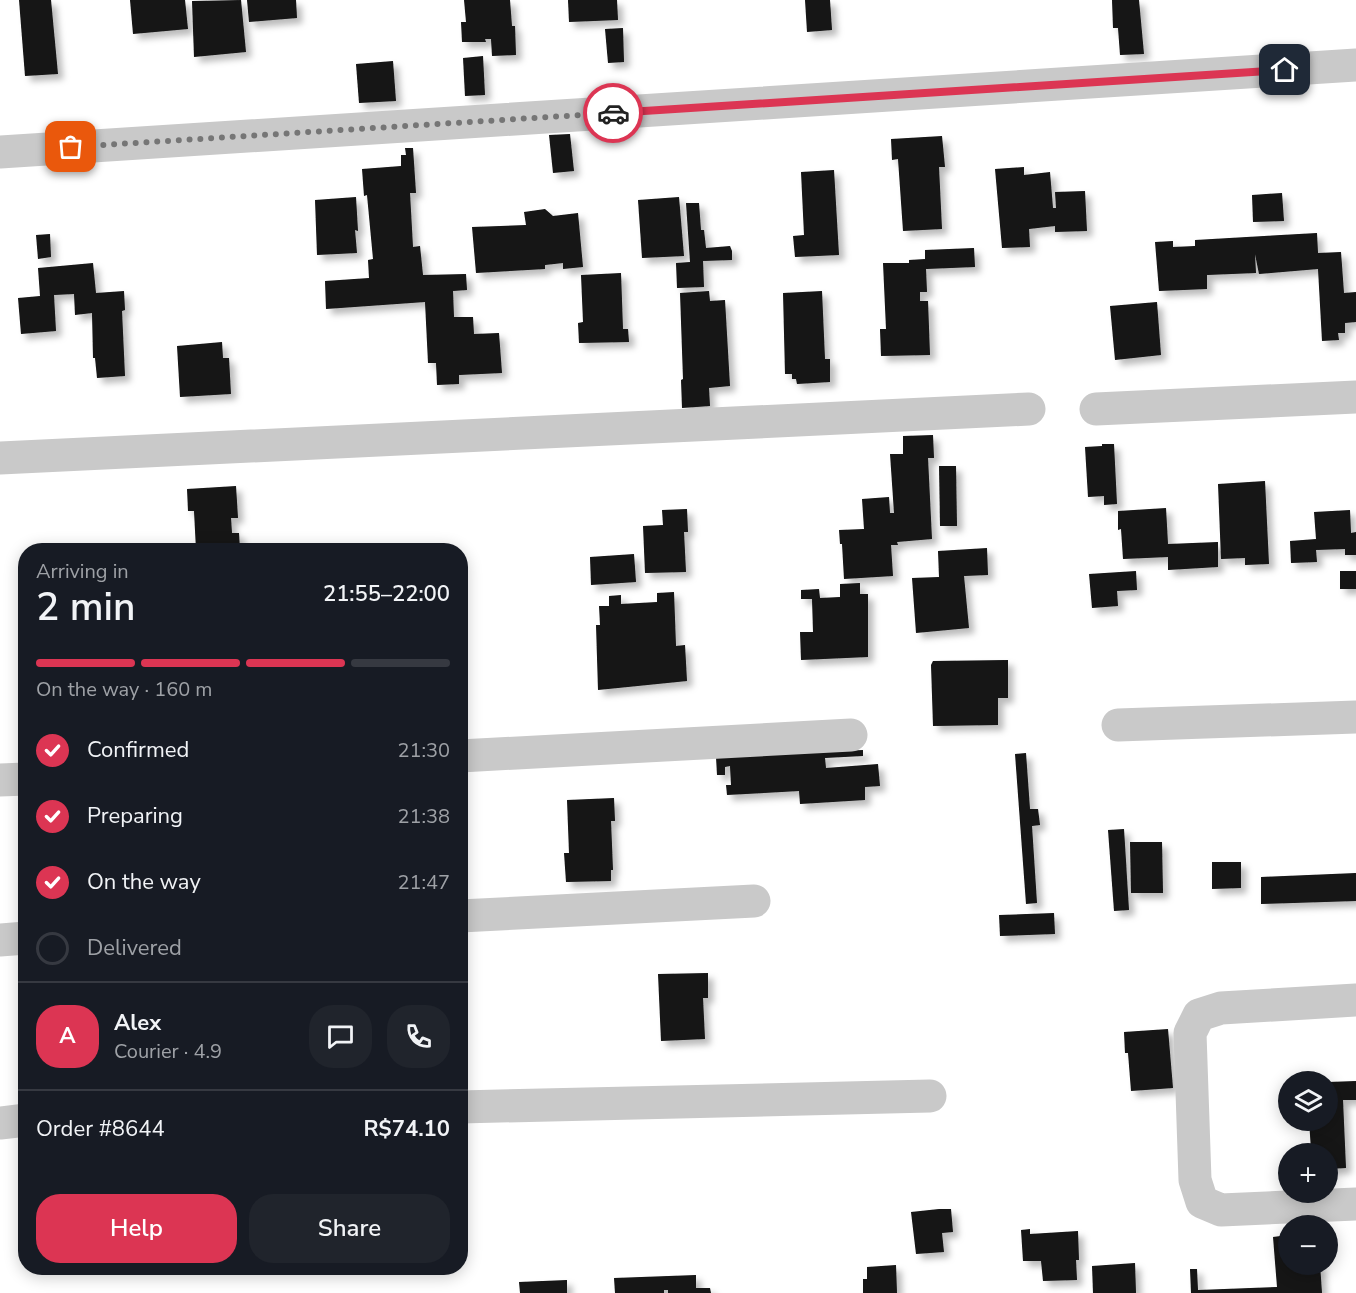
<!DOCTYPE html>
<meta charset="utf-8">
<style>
:root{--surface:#171b24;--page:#20242c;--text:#f1f3f6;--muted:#9ea1a6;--line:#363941;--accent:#dc3553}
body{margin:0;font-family:"Nunito Sans",sans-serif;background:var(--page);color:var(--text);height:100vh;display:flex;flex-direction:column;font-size:22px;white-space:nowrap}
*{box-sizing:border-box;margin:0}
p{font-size:20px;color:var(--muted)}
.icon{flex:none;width:33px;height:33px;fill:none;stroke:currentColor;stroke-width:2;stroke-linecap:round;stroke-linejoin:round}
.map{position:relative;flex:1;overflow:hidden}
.details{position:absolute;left:18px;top:543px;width:450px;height:732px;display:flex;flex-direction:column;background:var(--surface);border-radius:24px;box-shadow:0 3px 15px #0003}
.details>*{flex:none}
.tools{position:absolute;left:1278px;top:1071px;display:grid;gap:12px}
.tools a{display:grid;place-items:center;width:60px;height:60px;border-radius:50%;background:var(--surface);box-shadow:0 3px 15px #0003;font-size:30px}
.pin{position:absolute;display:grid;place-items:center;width:51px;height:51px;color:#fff;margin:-26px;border-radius:12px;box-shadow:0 3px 9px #0006}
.courier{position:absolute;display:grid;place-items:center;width:60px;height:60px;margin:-30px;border:4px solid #dc3553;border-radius:50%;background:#fff;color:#222;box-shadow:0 2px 8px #0007}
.head em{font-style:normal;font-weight:600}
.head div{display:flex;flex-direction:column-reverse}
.head{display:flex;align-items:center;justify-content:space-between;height:102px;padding:0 18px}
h1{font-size:39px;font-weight:600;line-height:45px}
.bar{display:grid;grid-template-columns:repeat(4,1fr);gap:9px 6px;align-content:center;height:72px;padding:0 18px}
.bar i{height:8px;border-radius:4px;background:var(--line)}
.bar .current{background:var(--accent)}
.bar p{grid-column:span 4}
.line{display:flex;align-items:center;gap:15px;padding:0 18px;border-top:2px solid var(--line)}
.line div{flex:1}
.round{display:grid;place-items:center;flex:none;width:63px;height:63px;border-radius:24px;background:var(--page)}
ol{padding:0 18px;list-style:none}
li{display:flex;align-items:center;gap:18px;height:66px}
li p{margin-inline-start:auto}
li .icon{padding:6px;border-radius:50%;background:var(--accent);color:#fff;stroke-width:4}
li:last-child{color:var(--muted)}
li i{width:33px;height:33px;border:3px solid var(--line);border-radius:50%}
.button{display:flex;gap:12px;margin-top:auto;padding:12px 18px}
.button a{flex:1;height:69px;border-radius:24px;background:var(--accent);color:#fff;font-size:24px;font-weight:600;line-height:69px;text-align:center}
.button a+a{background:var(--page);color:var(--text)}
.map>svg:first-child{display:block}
.building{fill:#131313;filter:url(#shadow)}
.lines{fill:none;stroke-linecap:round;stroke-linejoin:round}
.street{stroke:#c9c9c9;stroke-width:33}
.done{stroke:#767676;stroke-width:6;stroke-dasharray:0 10.8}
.route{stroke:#dc3553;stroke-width:8}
</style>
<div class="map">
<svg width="1356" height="1293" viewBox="0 0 1356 1293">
<defs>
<filter id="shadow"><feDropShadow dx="5.5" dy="5.5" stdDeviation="3" flood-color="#0004"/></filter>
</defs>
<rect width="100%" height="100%" fill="#fff"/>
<g class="building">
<polygon points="19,0 51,0 58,74 25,76"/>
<polygon points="130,0 185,0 188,29 133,34"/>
<polygon points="241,0 246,52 194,57 192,1"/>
<polygon points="247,0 296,0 297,18 249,22"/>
<polygon points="464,0 510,0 512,26 515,26 516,55 492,56 491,39 485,39 486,42 462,42 461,22 466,22"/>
<polygon points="568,0 617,0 618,20 569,22"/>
<polygon points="805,0 830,0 832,30 807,32"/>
<polygon points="1112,0 1139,0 1144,54 1120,55 1118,28 1113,28"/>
<polygon points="623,28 624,62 608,63 605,29"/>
<polygon points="483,56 485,95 465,96 463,58"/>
<polygon points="393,61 396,101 359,103 356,64"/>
<polygon points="570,134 574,171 553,173 549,135"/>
<polygon points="942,136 945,167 939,167 942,229 903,231 898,159 892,160 891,139"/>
<polygon points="405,148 413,148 416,193 410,193 413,247 420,246 423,275 466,274 467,290 453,291 454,317 473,317 474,334 499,333 502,373 459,375 459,384 437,385 436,363 428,363 425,302 326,309 325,281 369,278 368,260 373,259 367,195 364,196 362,169 401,166 401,155 406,155"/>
<polygon points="1024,167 1024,175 1050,172 1053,208 1056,208 1055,192 1085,191 1087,231 1055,232 1055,226 1029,229 1030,247 1002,248 995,169"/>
<polygon points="834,170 839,255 795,257 793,236 804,235 801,172"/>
<polygon points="1282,193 1284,221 1253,222 1252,195"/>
<polygon points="356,197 358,231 355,230 357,253 317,255 315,200"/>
<polygon points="679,197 684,256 642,258 638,200"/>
<polygon points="686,203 699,203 701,230 704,230 706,248 730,246 732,251 732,260 703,261 704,287 677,288 676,263 690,262"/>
<polygon points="545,209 553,216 578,213 583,267 563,269 563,263 545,265 545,269 476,273 472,227 526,225 524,212"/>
<polygon points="1317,233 1318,253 1341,252 1344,293 1356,292 1356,322 1345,323 1345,333 1338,333 1339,340 1322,341 1318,269 1259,274 1255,254 1256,273 1207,275 1207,289 1159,291 1155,242 1173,241 1173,247 1195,246 1195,240"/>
<polygon points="50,234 51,257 38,259 36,235"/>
<polygon points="974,248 975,267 926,269 927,292 920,292 920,301 928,301 930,355 881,356 880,329 886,329 883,263 909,263 909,260 925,259 925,250"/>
<polygon points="93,263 96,293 124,291 125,310 122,311 125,376 97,378 95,358 93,358 92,313 75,315 74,294 54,295 56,331 21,334 18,298 40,296 38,268"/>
<polygon points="621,273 623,329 628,329 629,342 579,343 578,323 583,322 581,275"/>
<polygon points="709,291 710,301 725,300 730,386 709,388 710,406 682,408 681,380 683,379 680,293"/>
<polygon points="822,291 825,359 830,359 830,382 797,384 796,379 792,379 792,374 785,374 783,293"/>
<polygon points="1157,302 1161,355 1115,360 1110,306"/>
<polygon points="222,342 223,358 229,358 231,394 180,397 177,346"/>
<polygon points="933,435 934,458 928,458 932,539 897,542 898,545 891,545 893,576 844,579 842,544 840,544 839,530 864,529 862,499 889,497 890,513 894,513 890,454 903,454 903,436"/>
<polygon points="1102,444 1114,444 1117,504 1104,505 1104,496 1088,497 1085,447 1102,446"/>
<polygon points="939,466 956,466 957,526 940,526"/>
<polygon points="1265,481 1269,564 1245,565 1245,558 1221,559 1218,484"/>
<polygon points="236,486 238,518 231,518 232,533 239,533 240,550 196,550 194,511 188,511 187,489"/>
<polygon points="1166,508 1168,544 1218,542 1218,567 1168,570 1168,557 1123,559 1121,529 1118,530 1118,511"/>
<polygon points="687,509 688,532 684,532 686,572 645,573 643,526 663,525 662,510"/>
<polygon points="1350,510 1351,533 1356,532 1356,555 1345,555 1345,549 1316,550 1317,562 1291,563 1290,541 1316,539 1314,512"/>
<polygon points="987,548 988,575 964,576 969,628 916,633 912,578 939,577 938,551"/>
<polygon points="634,554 636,582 591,585 590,557"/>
<polygon points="1136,571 1137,590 1117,591 1118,606 1092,608 1089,574"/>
<rect x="1340" y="571" width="16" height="18"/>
<polygon points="860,583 860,594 868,594 868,657 801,660 800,632 813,632 812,599 801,599 801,590 819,589 820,598 840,597 840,584"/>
<polygon points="674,592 676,646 685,645 687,681 598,690 596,625 600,625 599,606 609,606 609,596 621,595 621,604 657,602 657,593"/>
<polygon points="22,647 26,647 26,694 22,695"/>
<polygon points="1008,660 1008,698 998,698 998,725 933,726 931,665 933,661"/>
<polygon points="863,750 863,756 825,758 826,768 878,764 880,786 865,787 865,800 800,804 799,791 727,795 726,785 731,785 730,766 725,767 725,775 717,775 716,757"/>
<polygon points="1026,753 1030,809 1038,809 1040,825 1032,826 1037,903 1026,904 1015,754"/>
<polygon points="614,798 615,821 611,821 613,870 611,870 611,881 566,882 564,853 569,853 567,800"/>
<polygon points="1124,829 1129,910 1114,911 1108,830"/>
<polygon points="1130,842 1162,842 1163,893 1131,893"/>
<polygon points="1212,862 1241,862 1241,888 1212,889"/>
<polygon points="1356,873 1356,901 1261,904 1261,877"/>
<polygon points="1054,913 1055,934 1000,936 999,915"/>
<polygon points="708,973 708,998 703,998 705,1039 661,1041 658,974"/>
<polygon points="1168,1029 1173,1088 1131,1091 1128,1053 1125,1053 1124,1032"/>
<polygon points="1356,1081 1356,1100 1343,1100 1346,1168 1328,1169 1328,1154 1309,1154 1309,1150 1311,1150 1309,1120 1328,1120 1328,1082"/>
<polygon points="939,1209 951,1209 953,1232 942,1233 944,1252 916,1254 911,1212"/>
<polygon points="1030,1229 1030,1234 1078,1231 1079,1260 1076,1260 1077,1280 1043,1281 1041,1261 1023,1261 1021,1230"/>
<polygon points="1288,1235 1288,1264 1320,1264 1322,1293 1191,1293 1190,1269 1197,1269 1198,1290 1277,1287 1273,1237"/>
<polygon points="1135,1263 1136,1293 1093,1293 1092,1266"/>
<polygon points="896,1265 897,1293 863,1293 863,1279 867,1279 867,1267"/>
<polygon points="696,1275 696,1288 710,1288 711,1293 668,1293 668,1290 664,1290 664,1293 615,1293 614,1278"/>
<polygon points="567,1280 567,1293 520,1293 519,1282"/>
</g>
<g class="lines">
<g class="street">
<polyline points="0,152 1356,65"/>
<polyline points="1096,409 1356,397"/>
<polyline points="0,458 1029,409"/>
<polyline points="1118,725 1356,717"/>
<polyline points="460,756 851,735"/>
<polyline points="0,780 26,779"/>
<polyline points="460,916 754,901"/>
<polyline points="0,940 26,938"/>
<polyline points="1356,1000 1221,1008 1199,1015 1190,1033 1195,1180 1202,1202 1221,1210 1356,1204"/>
<polyline points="460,1107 930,1096"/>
<polyline points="0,1123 26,1120"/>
</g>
</g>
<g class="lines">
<polyline class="done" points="71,147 613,113"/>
<polyline class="route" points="613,113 1285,70"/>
</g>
</svg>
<div class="tools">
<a><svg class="icon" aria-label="layers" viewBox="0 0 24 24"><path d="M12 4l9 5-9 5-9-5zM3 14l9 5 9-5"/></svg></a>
<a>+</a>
<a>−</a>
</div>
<div class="pin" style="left:71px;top:147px;background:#ea580c"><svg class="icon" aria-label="bag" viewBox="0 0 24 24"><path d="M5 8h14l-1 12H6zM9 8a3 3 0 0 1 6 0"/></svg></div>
<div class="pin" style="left:1285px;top:70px;background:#1f2937"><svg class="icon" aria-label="home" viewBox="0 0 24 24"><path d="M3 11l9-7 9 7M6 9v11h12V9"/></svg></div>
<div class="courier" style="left:613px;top:113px"><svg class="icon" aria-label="car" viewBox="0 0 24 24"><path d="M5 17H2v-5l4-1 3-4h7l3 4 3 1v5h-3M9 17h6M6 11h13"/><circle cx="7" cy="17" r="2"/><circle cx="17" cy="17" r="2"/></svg></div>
<section class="details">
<div class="head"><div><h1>2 min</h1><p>Arriving in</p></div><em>21:55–22:00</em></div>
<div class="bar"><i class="current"></i><i class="current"></i><i class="current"></i><i></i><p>On the way · 160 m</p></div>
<ol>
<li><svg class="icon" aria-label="check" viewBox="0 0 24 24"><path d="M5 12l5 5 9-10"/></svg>Confirmed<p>21:30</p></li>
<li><svg class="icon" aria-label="check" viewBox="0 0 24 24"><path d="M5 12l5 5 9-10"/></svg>Preparing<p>21:38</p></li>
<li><svg class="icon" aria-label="check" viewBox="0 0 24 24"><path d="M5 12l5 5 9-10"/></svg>On the way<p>21:47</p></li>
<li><i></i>Delivered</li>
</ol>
<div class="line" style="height:108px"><b class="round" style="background:var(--accent);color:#fff">A</b><div><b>Alex</b><p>Courier · 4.9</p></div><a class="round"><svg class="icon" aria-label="chat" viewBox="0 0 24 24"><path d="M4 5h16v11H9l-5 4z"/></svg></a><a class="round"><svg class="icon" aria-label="phone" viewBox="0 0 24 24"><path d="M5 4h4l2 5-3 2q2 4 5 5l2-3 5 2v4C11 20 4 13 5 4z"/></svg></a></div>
<div class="line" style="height:78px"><div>Order #8644</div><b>R$74.10</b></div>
<div class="button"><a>Help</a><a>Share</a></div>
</section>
</div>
